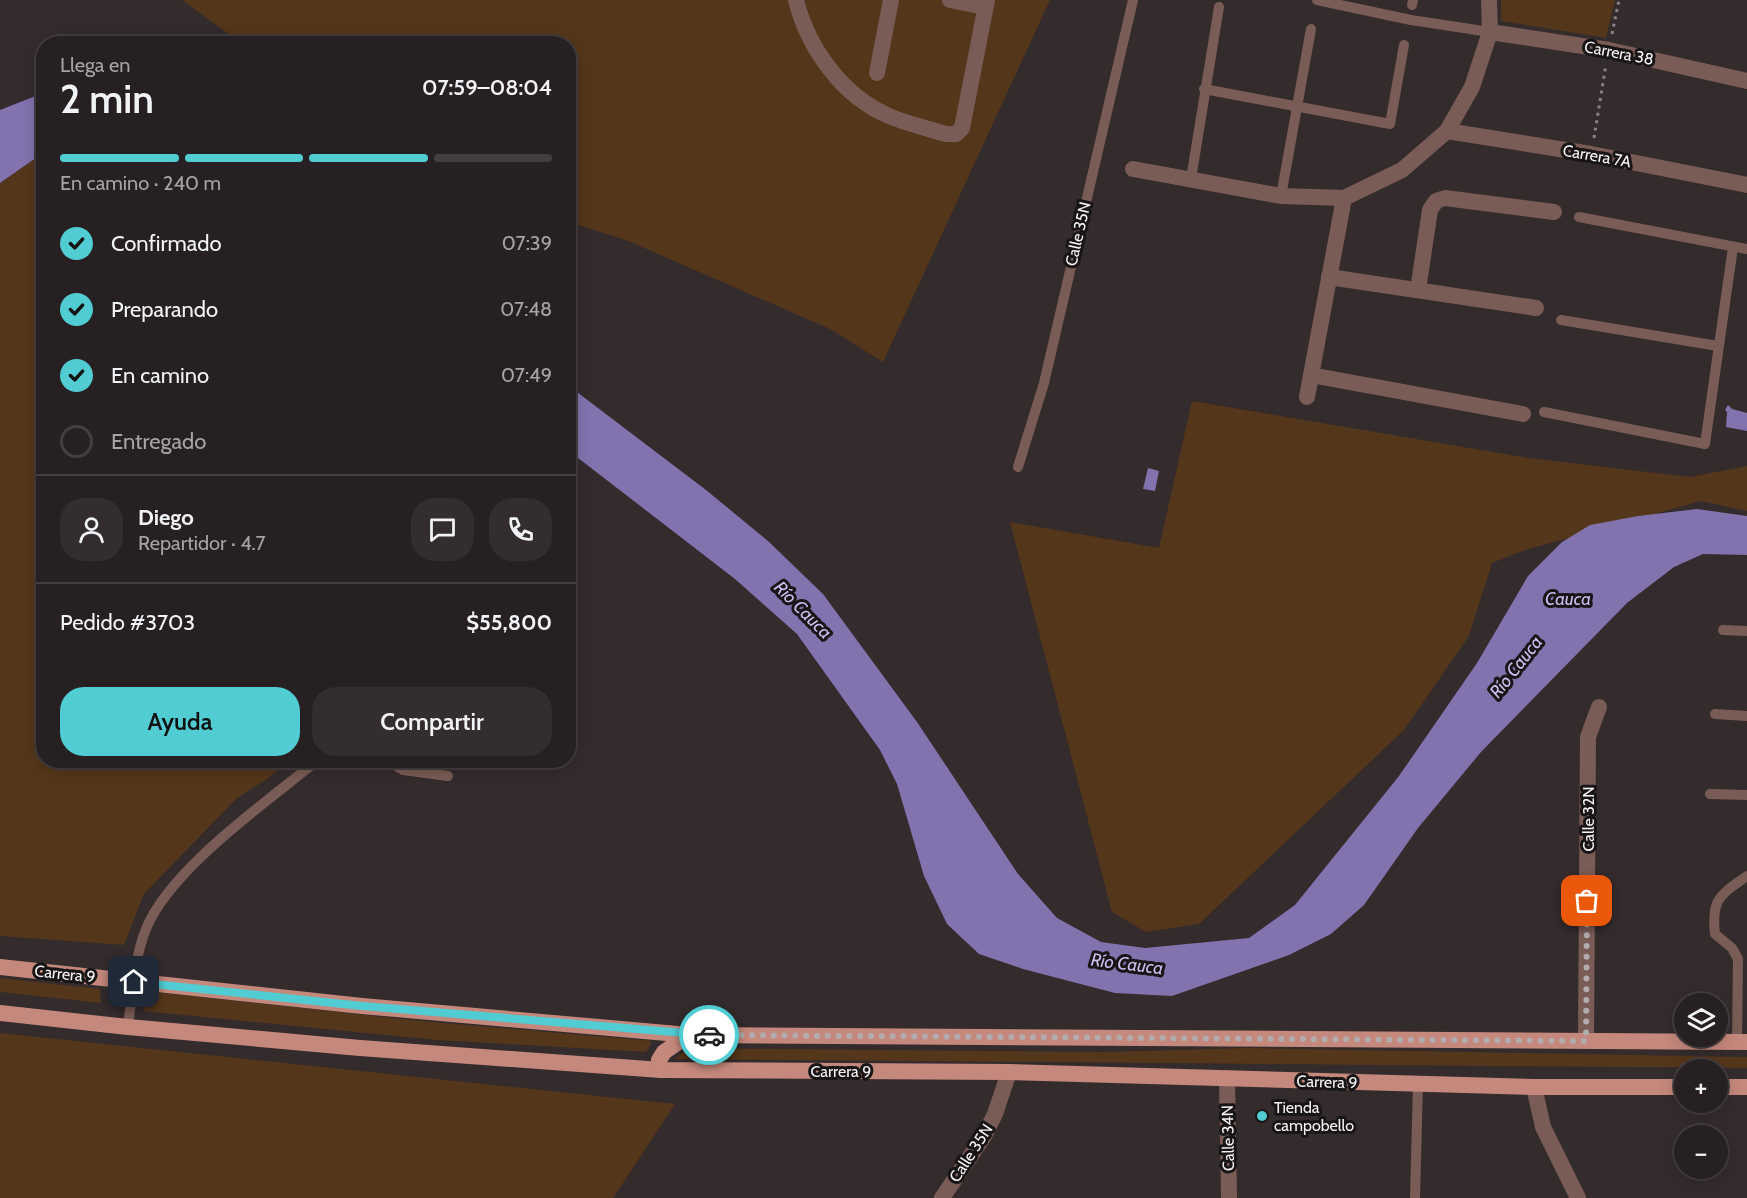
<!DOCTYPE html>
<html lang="es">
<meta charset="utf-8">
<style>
:root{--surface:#272022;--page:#332d2f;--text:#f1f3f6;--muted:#a4a3a5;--line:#433e40;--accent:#51ccd3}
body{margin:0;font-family:Cabin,sans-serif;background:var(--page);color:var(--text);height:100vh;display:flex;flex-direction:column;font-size:22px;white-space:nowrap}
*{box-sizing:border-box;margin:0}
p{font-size:20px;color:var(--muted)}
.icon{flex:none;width:33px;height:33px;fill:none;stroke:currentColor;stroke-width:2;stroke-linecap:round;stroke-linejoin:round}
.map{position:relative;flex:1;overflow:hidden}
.side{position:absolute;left:36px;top:36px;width:540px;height:732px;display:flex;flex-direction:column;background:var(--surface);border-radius:24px;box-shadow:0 3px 15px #0003,0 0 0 2px var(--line)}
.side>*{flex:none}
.buttons{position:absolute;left:1674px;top:993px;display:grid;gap:12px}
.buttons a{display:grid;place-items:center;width:54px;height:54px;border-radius:50%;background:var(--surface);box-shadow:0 3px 15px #0003,0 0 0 2px var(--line);font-size:30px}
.pin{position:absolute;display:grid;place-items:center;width:51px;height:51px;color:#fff;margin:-26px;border-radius:12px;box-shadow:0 3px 9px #0006}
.courier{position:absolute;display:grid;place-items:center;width:60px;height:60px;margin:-30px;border:4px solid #51ccd3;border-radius:50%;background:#fff;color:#222;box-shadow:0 2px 8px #0007}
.summary em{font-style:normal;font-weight:600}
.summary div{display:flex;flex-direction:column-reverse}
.summary{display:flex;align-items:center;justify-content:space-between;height:102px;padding:0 24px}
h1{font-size:39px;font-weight:600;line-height:45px}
.bar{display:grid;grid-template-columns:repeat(4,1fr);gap:9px 6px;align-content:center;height:72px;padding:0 24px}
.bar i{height:8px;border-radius:4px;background:var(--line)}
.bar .current{background:var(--accent)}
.bar p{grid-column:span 4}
.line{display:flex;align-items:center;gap:15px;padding:0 24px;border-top:2px solid var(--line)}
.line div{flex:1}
.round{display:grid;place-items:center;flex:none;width:63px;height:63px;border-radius:24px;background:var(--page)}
ol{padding:0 24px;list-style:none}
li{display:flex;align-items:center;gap:18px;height:66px}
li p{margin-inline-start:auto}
li .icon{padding:6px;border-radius:50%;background:var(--accent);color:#111;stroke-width:4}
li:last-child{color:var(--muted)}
li i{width:33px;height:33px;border:3px solid var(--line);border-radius:50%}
.action{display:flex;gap:12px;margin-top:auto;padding:12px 24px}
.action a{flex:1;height:69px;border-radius:24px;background:var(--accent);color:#111;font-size:24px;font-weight:600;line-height:69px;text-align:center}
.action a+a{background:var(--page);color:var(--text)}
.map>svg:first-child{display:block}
.green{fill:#54361a}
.water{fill:#8272ae}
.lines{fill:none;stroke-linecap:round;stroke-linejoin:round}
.path{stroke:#898183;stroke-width:3;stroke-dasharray:3 4.5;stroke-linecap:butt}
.service{stroke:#7a5c56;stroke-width:10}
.minor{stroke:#7a5c56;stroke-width:16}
.primary{stroke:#c5887c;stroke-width:16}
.done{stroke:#b3acae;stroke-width:6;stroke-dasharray:0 10.8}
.route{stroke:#51ccd3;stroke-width:8}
.poi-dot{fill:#51ccd3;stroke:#181516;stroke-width:2}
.labels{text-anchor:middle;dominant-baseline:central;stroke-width:6;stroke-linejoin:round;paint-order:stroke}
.street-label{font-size:16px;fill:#f7f2f3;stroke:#181516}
.poi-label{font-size:16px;fill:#f7f2f3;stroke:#181516;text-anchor:start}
.water-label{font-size:18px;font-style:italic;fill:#cabef1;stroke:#181516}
</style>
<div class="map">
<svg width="1747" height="1198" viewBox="0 0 1747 1198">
<rect width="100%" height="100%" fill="#342b2d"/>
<g class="green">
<polygon points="182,0 1050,0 883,362 830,329 626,240 569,222 568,44 241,43"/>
<polygon points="1501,0 1615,0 1606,38 1501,21"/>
<polygon points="43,153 44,760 288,761 267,779 236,799 144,894 124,945 0,936 0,183"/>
<polygon points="1192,401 1529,458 1690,477 1747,466 1747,511 1701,501 1525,550 1492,563 1469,636 1404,730 1199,924 1146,932 1112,912 1010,522 1159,548"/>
<polygon points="0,978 100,989 101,1003 0,992"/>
<polygon points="145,991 421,1021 652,1041 646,1052 437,1040 143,1011"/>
<polygon points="0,1033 675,1104 613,1198 0,1198"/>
<polygon points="687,1048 1106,1052 1247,1048 1747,1057 1747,1068 675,1059"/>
</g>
<g class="water">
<polygon points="43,93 43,153 0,183 0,110"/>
<polygon points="569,386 706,490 768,541 823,594 917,722 1018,874 1057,918 1101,942 1145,948 1249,938 1295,905 1399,776 1477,663 1528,576 1562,542 1590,525 1638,516 1697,509 1747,516 1747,555 1703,554 1674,567 1627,603 1481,752 1418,828 1364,905 1331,934 1289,955 1172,996 1115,993 1023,969 979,954 947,924 924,876 897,784 880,750 797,634 735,579 569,451"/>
<polygon points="1728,405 1732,409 1747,413 1747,431 1726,427 1727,412 1725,410"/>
<polygon points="1148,468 1159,471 1155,491 1143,489"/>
</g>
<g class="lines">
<g class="path">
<polyline points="1612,34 1619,0"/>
<polyline points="1594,138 1606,64"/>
</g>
<g class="service">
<polyline points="1317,0 1411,20 1490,32"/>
<polyline points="1412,5 1413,0"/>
<polyline points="1204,89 1390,124 1404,45"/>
<polyline points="1191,179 1219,7"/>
<polyline points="1281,196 1311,29"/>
<polyline points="1579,217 1747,249"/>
<polyline points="1561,320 1718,346"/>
<polyline points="1544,412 1705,444 1733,247"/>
<polyline points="1018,467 1044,383 1133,0"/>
<polyline points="1723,630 1747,631"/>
<polyline points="1715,714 1747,716"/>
<polyline points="386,760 403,770 448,776"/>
<polyline points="1710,794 1747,795"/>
<path d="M128 1027C132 995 134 959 146 929 170 869 268 801 318 760"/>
<path d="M1737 1042 1738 959 1732 948 1715 934C1711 899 1720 895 1747 876"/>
<polyline points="1415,1198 1418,1084"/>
</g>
<g class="minor">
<path d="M796 0C808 48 842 96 889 116 907 124 927 128 946 134H956L962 128 987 0"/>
<polyline points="950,0 985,7"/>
<polyline points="1490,32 1609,50 1747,81"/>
<polyline points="877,73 891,0"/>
<polyline points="1447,131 1591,154 1747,185"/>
<polyline points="1133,169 1281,196 1344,198 1402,170 1447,131 1472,87 1490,32 1489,0"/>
<polyline points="1329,277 1536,308"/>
<polyline points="1418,290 1430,210 1436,201 1445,198 1554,212"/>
<polyline points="1311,375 1523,414"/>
<polyline points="1307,397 1344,198"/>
<polyline points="1586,1041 1588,737 1599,707"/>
<polyline points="1227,1078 1229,1198"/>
<polyline points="1534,1087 1543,1127 1578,1198"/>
<polyline points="942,1198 984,1136 995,1114 1009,1072"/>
</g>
<g class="primary">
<polyline points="0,967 362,1006 689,1035 1747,1042"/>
<polyline points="0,1013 128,1027 360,1048 661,1070 1009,1072 1534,1087 1684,1087"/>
<polyline points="661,1070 659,1060 664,1052 689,1035"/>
<polyline points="1718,1087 1747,1087"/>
</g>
</g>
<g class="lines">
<polyline class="done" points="709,1035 1586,1041 1587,901"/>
<polyline class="route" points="134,982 362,1006 709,1035"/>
</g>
<circle class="poi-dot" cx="1262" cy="1116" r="6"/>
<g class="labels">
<g class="street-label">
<text transform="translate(1619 53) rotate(11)">Carrera 38</text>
<text transform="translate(1597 156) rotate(10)">Carrera 7A</text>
<text transform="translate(1078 234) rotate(-77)">Calle 35N</text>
<text transform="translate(1588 819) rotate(-90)">Calle 32N</text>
<text transform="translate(65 974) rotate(6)">Carrera 9</text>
<text x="841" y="1071">Carrera 9</text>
<text transform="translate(1327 1082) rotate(2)">Carrera 9</text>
<text transform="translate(1228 1138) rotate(-91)">Calle 34N</text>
<text transform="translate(971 1153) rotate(-57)">Calle 35N</text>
</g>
<g class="poi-label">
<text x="1274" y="1107">Tienda<tspan x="1274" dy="18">campobello</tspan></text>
</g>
<g class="water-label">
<text x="1568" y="599">Cauca</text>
<text transform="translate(803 610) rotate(45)">Río Cauca</text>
<text transform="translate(1516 667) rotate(-52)">Río Cauca</text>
<text transform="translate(1127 964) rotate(7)">Río Cauca</text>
</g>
</g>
</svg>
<div class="buttons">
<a><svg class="icon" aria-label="layers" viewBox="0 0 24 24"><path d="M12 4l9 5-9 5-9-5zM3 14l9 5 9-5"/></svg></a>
<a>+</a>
<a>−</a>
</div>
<div class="pin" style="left:1587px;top:901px;background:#ea580c"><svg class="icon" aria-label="bag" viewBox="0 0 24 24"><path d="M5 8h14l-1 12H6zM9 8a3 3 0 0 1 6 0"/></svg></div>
<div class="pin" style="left:134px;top:982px;background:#1f2937"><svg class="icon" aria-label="home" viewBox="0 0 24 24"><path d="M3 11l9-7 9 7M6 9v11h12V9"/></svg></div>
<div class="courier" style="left:709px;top:1035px"><svg class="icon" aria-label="car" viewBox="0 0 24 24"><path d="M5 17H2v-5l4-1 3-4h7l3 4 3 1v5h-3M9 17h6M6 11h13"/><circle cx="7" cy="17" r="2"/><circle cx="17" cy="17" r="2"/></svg></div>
<section class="side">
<div class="summary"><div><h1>2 min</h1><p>Llega en</p></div><em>07:59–08:04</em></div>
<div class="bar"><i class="current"></i><i class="current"></i><i class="current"></i><i></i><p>En camino · 240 m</p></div>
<ol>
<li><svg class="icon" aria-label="check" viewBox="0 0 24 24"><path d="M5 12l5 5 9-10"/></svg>Confirmado<p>07:39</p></li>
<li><svg class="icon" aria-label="check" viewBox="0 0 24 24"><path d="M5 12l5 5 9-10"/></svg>Preparando<p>07:48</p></li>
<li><svg class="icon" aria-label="check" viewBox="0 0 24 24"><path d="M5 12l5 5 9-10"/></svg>En camino<p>07:49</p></li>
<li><i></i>Entregado</li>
</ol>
<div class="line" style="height:108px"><a class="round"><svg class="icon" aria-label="person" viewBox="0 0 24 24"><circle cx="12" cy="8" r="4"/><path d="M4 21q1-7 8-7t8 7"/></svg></a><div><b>Diego</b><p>Repartidor · 4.7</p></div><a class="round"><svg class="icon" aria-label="chat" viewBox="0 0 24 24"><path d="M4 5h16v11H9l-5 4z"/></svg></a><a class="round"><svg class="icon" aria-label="phone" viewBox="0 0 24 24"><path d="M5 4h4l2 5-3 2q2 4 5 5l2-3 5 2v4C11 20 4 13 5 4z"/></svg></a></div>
<div class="line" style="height:78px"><div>Pedido #3703</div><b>$55,800</b></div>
<div class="action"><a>Ayuda</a><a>Compartir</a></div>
</section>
</div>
